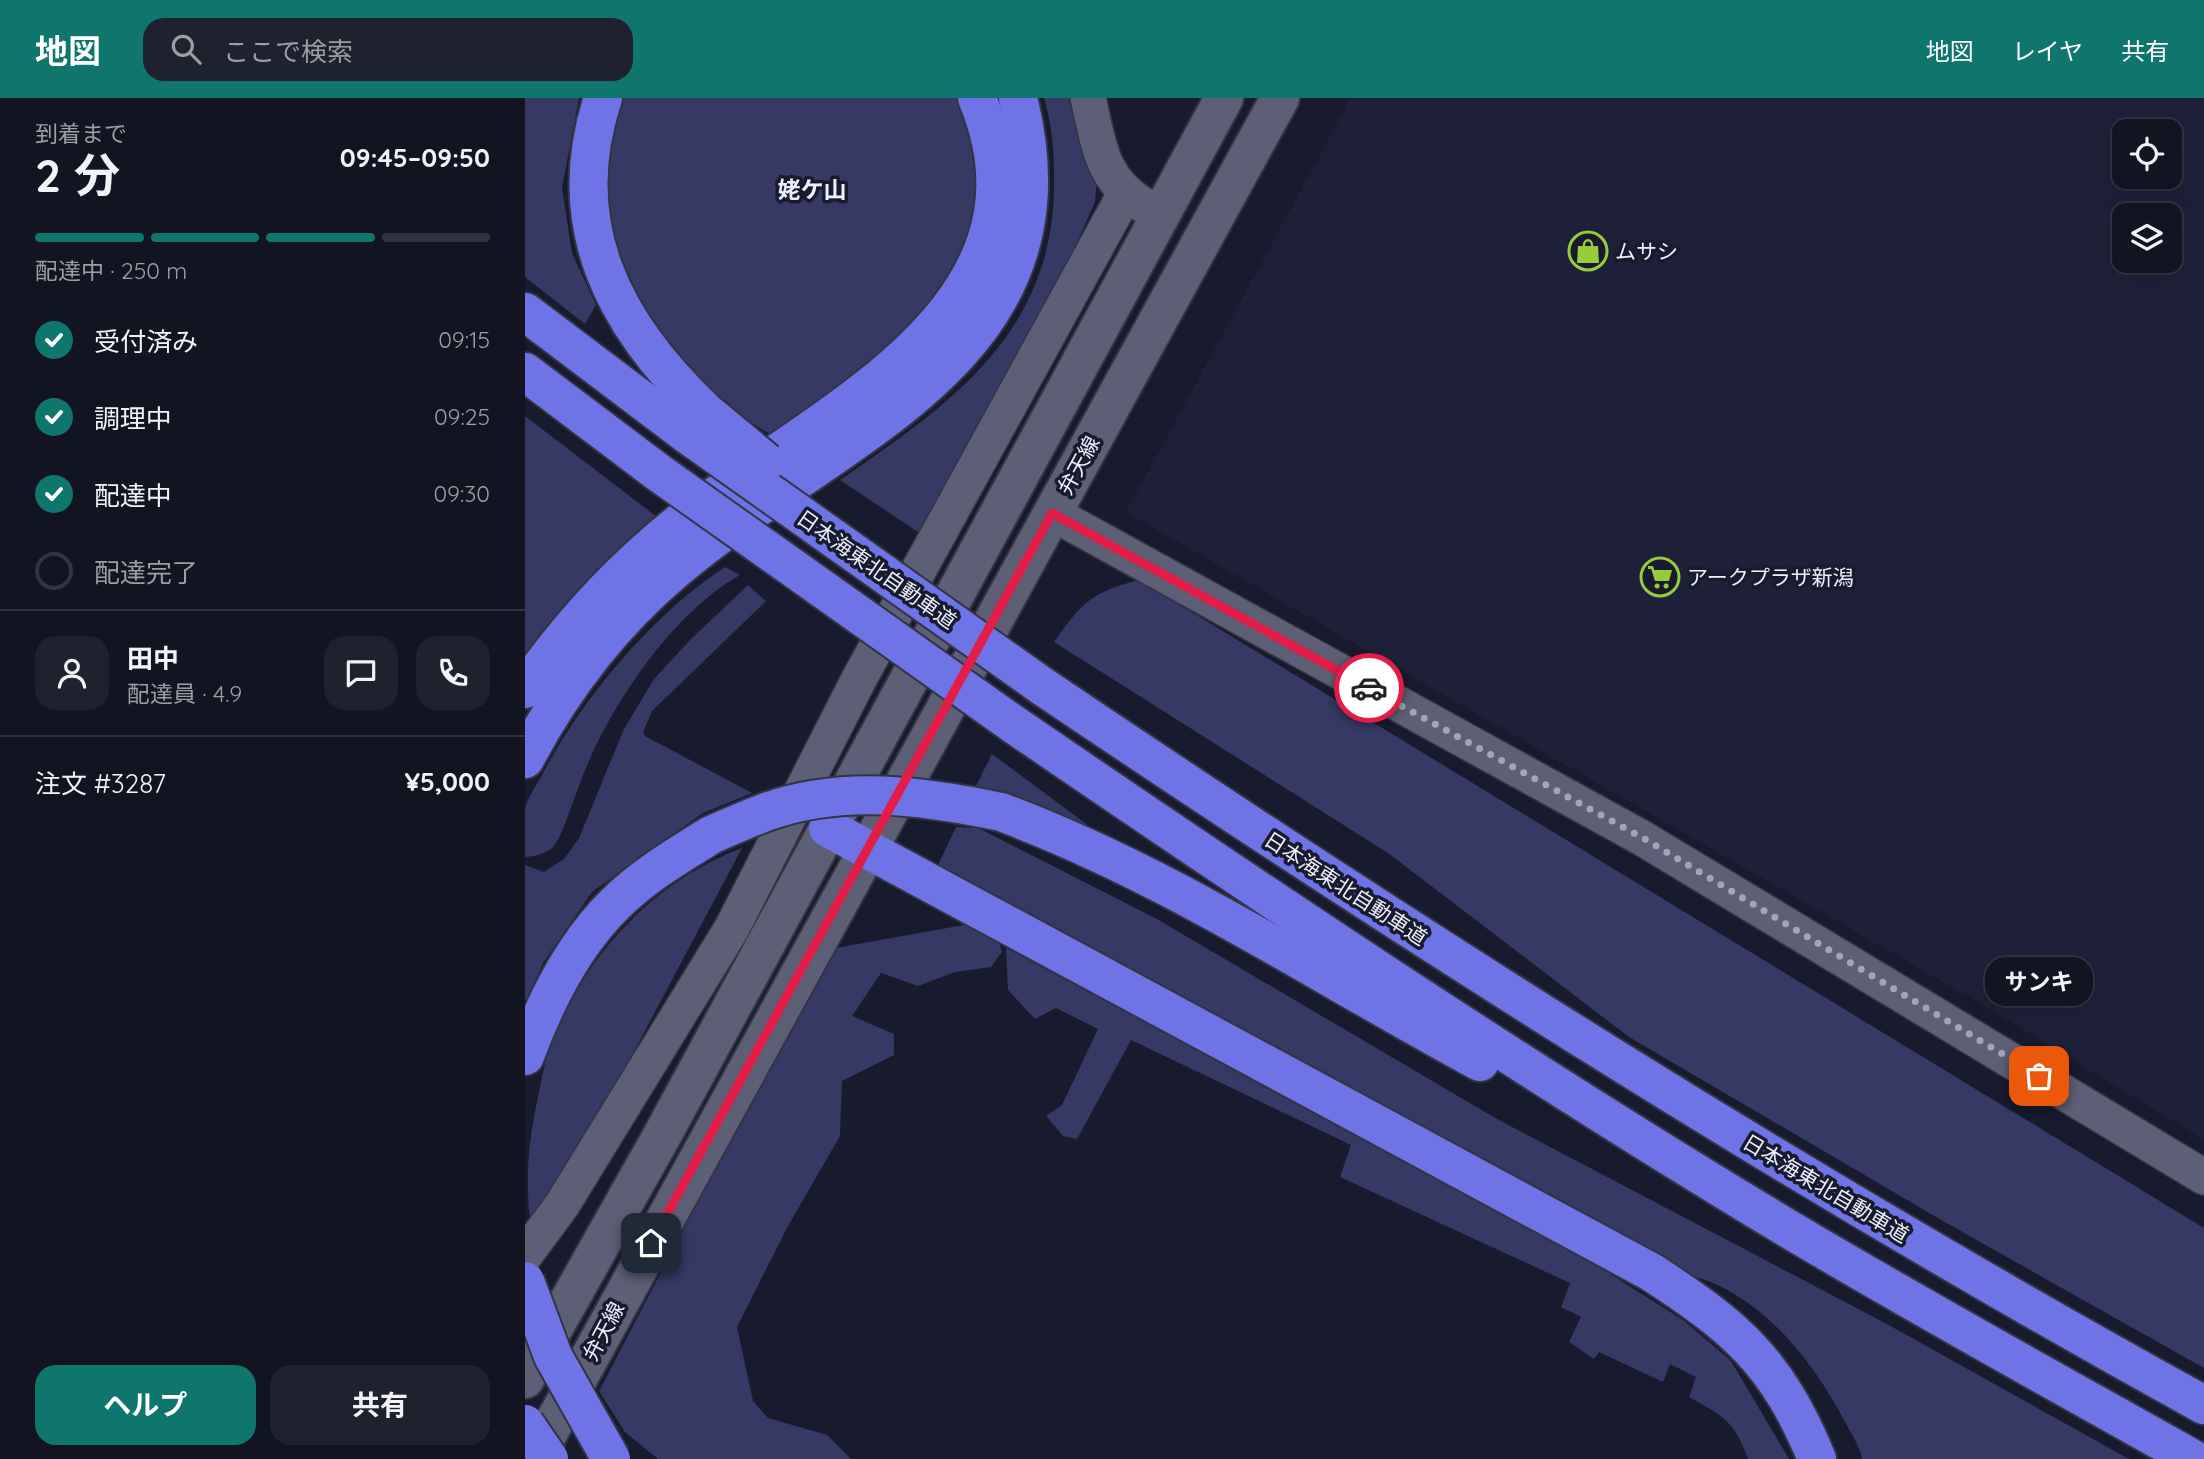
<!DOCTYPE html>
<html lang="ja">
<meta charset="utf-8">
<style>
:root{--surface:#121422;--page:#1f212f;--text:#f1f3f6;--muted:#9c9ea5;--line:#313340;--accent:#0f766e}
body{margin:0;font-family:Quicksand,"Noto Sans JP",sans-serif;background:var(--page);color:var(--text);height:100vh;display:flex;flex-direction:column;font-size:26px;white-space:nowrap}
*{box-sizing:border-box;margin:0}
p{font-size:23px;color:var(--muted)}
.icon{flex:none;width:38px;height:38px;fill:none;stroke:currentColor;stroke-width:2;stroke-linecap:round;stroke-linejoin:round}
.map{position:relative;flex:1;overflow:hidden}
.drawer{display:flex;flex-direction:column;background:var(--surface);width:525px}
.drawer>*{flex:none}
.tools{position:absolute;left:1587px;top:21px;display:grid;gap:14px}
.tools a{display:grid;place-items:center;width:70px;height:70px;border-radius:14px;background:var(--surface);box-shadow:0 7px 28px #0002,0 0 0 2px var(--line);font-size:35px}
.pin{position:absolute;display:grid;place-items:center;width:60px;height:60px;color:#fff;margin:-30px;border-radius:14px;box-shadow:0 4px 10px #0006}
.courier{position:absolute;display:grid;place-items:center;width:70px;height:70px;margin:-35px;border:5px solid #e11d48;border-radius:50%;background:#fff;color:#222;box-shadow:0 2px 9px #0007}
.bubble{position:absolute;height:49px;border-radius:21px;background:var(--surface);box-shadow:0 7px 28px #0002,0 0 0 2px var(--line);font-size:23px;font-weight:700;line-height:49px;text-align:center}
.head em{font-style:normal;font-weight:700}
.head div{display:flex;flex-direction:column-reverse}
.head{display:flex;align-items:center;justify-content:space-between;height:119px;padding:0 35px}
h1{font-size:46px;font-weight:700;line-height:52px}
.bar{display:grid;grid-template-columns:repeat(4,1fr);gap:10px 7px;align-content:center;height:84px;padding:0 35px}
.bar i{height:9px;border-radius:5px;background:var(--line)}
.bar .current{background:var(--accent)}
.bar p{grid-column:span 4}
.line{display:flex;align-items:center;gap:18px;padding:0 35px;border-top:2px solid var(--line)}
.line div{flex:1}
.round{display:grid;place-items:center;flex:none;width:74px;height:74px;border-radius:21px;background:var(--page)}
ol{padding:0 35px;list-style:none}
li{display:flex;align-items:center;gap:21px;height:77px}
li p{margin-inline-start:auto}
li .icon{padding:7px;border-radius:50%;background:var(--accent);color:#fff;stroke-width:4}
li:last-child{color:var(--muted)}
li i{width:38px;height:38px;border:4px solid var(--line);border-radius:50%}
.button{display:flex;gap:14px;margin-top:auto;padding:14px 35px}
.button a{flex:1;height:80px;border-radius:21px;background:var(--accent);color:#fff;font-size:28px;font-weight:700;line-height:80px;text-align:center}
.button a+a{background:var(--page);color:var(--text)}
header{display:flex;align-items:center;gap:42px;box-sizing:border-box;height:98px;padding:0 35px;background:var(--accent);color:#fff}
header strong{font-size:33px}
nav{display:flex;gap:38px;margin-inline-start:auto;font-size:24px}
.search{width:490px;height:63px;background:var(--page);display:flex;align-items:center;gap:18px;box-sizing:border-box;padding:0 24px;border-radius:21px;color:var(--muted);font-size:26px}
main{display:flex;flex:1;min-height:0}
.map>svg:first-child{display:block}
.built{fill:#1e2039;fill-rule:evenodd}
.green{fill:#353963}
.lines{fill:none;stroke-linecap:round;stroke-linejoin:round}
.minor-casing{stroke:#333443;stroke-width:38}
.tertiary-casing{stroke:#333443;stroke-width:42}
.motorway-casing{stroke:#333443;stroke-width:42}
.minor{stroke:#5c5f75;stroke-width:35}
.tertiary{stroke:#5c5f75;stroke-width:38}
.motorway{stroke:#6e74e5;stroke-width:38}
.motorway-bridge-casing{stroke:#333443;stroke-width:42;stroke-linecap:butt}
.motorway-bridge{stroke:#6e74e5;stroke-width:38}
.done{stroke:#a2a5b4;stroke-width:7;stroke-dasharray:0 12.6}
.route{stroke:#e11d48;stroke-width:9}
.labels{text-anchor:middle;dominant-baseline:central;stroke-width:7;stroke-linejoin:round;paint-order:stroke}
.poi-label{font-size:21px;fill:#edeffc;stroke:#181b2d;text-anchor:start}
.street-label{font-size:21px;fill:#edeffc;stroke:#181b2d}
.neighbourhood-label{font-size:23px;font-weight:bold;fill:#edeffc;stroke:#181b2d}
</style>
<header>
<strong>地図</strong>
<div class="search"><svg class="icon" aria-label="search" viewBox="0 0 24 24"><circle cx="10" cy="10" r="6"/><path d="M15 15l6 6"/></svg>ここで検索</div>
<nav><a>地図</a><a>レイヤ</a><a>共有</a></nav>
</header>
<main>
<section class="drawer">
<div class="head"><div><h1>2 分</h1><p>到着まで</p></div><em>09:45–09:50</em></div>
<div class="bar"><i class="current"></i><i class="current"></i><i class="current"></i><i></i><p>配達中 · 250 m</p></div>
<ol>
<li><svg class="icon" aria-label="check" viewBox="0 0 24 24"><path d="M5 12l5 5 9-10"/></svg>受付済み<p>09:15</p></li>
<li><svg class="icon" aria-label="check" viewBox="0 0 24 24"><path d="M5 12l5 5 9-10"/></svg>調理中<p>09:25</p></li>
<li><svg class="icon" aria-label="check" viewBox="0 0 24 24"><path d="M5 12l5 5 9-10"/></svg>配達中<p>09:30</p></li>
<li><i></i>配達完了</li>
</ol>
<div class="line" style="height:126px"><a class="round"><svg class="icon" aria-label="person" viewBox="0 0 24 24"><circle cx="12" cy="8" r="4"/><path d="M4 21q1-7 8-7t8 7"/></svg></a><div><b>田中</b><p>配達員 · 4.9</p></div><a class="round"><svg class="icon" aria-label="chat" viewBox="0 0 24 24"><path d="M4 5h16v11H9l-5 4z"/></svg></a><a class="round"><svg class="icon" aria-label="phone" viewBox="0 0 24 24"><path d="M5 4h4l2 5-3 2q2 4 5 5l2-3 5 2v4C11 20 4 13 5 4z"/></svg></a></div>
<div class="line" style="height:91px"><div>注文 #3287</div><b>¥5,000</b></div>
<div class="button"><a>ヘルプ</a><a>共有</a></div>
</section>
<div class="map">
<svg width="1679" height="1361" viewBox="0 0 1679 1361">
<rect width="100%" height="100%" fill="#181b2d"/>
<path class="built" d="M826 0H1679V1042L1463 910 601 414ZM1600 33H1645V79H1600ZM1600 117H1645V163H1600Z"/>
<g class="green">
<polygon points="0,0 54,0 37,90 47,155 71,207 60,226 0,179"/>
<path d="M98 0H432L447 35 452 95 438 161 412 206 259 344C164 293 75 191 81 78 81 67 80 56 83 46 86 30 93 15 98 0Z"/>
<path d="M519 0H552L573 66 570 104 529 197 393 434 315 382C423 307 524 239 529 95 530 66 528 28 519 0Z"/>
<polygon points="0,318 132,419 51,494 0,559"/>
<path d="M200 469 215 477C151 513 93 597 64 663 56 679 38 738 29 748 23 755 9 759 0 759 0 744 0 726 0 711 2 700 12 687 17 677 58 599 127 517 200 469Z"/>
<path d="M614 482 1679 1130V1270L1418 1123 1104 939 863 755 529 544C557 504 567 494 614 482Z"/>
<polygon points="223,487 241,503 127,613 118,634 120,638 227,695 178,715 67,794 18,865 0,906 0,767 19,774 39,761 54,740 99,631 129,581 165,542"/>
<polygon points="467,656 584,743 451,688"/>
<path d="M431 729 453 730 632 821 972 1021 1360 1225 1604 1361H1337C1335 1348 1325 1334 1319 1322 1285 1258 1230 1189 1155 1175L738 942 412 769Z"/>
<path d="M217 750 52 1061 7 1135C0 1092 2 1052 11 1009 15 990 18 970 24 952 57 861 126 784 217 750Z"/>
<polygon points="439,827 470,830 477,854 466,869 430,874 393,888 356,875 327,918 369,936 369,957 317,983 315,1038 263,1128 212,1229 228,1303 243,1320 302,1337 326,1361 133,1361 100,1334 74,1293 305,851"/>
<path d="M481 850 1044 1150 1158 1222 1206 1263 1264 1361H1223C1209 1322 1198 1318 1164 1299L1171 1279 1145 1266 1138 1284 1074 1254 1069 1261 1044 1244 1056 1219 1036 1209 1045 1185 815 1079 826 1047 606 942 552 1041 538 1038 521 1018 537 1007 573 931 531 910 510 921 483 892Z"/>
</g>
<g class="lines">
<defs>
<g id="minor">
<path d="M563 0C574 46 575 80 618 107"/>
<polyline points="527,415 1117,740 1679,1079"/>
<polyline points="0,1157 37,1107 207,830 334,581 600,96"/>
</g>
<g id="tertiary">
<polyline points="0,1281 139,1034 699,0"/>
<polyline points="9,1361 755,0"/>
</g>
<g id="motorway">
<path d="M78 0C36 127 89 227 181 314"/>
<polyline points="0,214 163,337"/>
<polyline points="0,274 134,375"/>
<path d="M517 588C895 843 1279 1087 1679 1307"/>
<path d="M0 591C45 526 96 471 158 422 291 316 540 212 452 0"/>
<path d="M491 628C744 801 999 972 1262 1130 1396 1210 1533 1285 1668 1361"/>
<path d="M0 661C38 589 87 525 150 472 309 336 560 261 493 0"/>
<path d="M476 714C645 777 797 879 955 964"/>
<path d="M303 730 1126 1174C1212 1230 1252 1264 1292 1361"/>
<path d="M0 958C20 904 48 847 90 806 118 778 152 758 186 737"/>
</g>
</defs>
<use href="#minor" class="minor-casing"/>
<use href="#tertiary" class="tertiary-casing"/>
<use href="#motorway" class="motorway-casing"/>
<use href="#minor" class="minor"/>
<use href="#tertiary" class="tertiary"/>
<use href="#motorway" class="motorway"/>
<defs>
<g id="motorway-bridge">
<polyline points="181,314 241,364"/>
<polyline points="163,337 517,588"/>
<polyline points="134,375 491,628"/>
<path d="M186 737C204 729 222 721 241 714 318 686 399 698 476 714"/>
<polyline points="0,1183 28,1258 86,1361"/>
<polyline points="0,1326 24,1361"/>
</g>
</defs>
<use href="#motorway-bridge" class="motorway-bridge-casing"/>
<use href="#motorway-bridge" class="motorway-bridge"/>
</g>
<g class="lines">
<polyline class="done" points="844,590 1118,740 1514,978"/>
<polyline class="route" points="126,1145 527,415 844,590"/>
</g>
<defs>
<symbol id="shop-ring" viewBox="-11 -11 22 22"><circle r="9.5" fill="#181b2d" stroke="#96cc39" stroke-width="1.5"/><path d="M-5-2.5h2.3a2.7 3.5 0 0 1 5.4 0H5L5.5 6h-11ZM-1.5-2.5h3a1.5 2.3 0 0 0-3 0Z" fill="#96cc39"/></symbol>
<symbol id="supermarket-ring" viewBox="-11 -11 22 22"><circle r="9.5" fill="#181b2d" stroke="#96cc39" stroke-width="1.5"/><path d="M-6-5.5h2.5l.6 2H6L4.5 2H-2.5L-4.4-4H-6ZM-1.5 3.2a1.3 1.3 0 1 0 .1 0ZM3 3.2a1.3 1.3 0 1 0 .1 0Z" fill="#96cc39"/></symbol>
</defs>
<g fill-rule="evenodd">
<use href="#shop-ring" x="1041" y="131" width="44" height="44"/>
<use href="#supermarket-ring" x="1113" y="457" width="44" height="44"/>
</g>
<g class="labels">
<g class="poi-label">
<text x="1090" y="153">ムサシ</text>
<text x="1162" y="479">アークプラザ新潟</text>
</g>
<g class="street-label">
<text transform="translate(553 367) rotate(-61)">弁天線</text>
<text transform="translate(352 471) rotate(35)">日本海東北自動車道</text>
<text transform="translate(821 790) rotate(33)">日本海東北自動車道</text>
<text transform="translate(1301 1090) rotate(31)">日本海東北自動車道</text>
<text transform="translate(78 1233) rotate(-62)">弁天線</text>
</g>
<g class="neighbourhood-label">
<text x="287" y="91">姥ケ山</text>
</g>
</g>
</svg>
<div class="tools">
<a><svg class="icon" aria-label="locate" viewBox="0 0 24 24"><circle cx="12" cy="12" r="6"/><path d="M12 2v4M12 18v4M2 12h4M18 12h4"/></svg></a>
<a><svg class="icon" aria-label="layers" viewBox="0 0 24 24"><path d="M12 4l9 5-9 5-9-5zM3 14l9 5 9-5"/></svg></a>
</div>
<div class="pin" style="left:1514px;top:978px;background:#ea580c"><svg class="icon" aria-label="bag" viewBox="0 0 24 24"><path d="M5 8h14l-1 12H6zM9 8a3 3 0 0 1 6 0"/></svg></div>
<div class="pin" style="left:126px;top:1145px;background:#1f2937"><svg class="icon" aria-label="home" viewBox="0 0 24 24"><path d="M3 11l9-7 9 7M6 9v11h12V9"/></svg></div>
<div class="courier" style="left:844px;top:590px"><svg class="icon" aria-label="car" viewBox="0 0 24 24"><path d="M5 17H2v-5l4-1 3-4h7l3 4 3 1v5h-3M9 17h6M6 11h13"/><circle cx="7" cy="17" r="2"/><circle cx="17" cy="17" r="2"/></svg></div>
<div class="bubble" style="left:1460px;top:859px;width:108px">サンキ</div>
</div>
</main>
